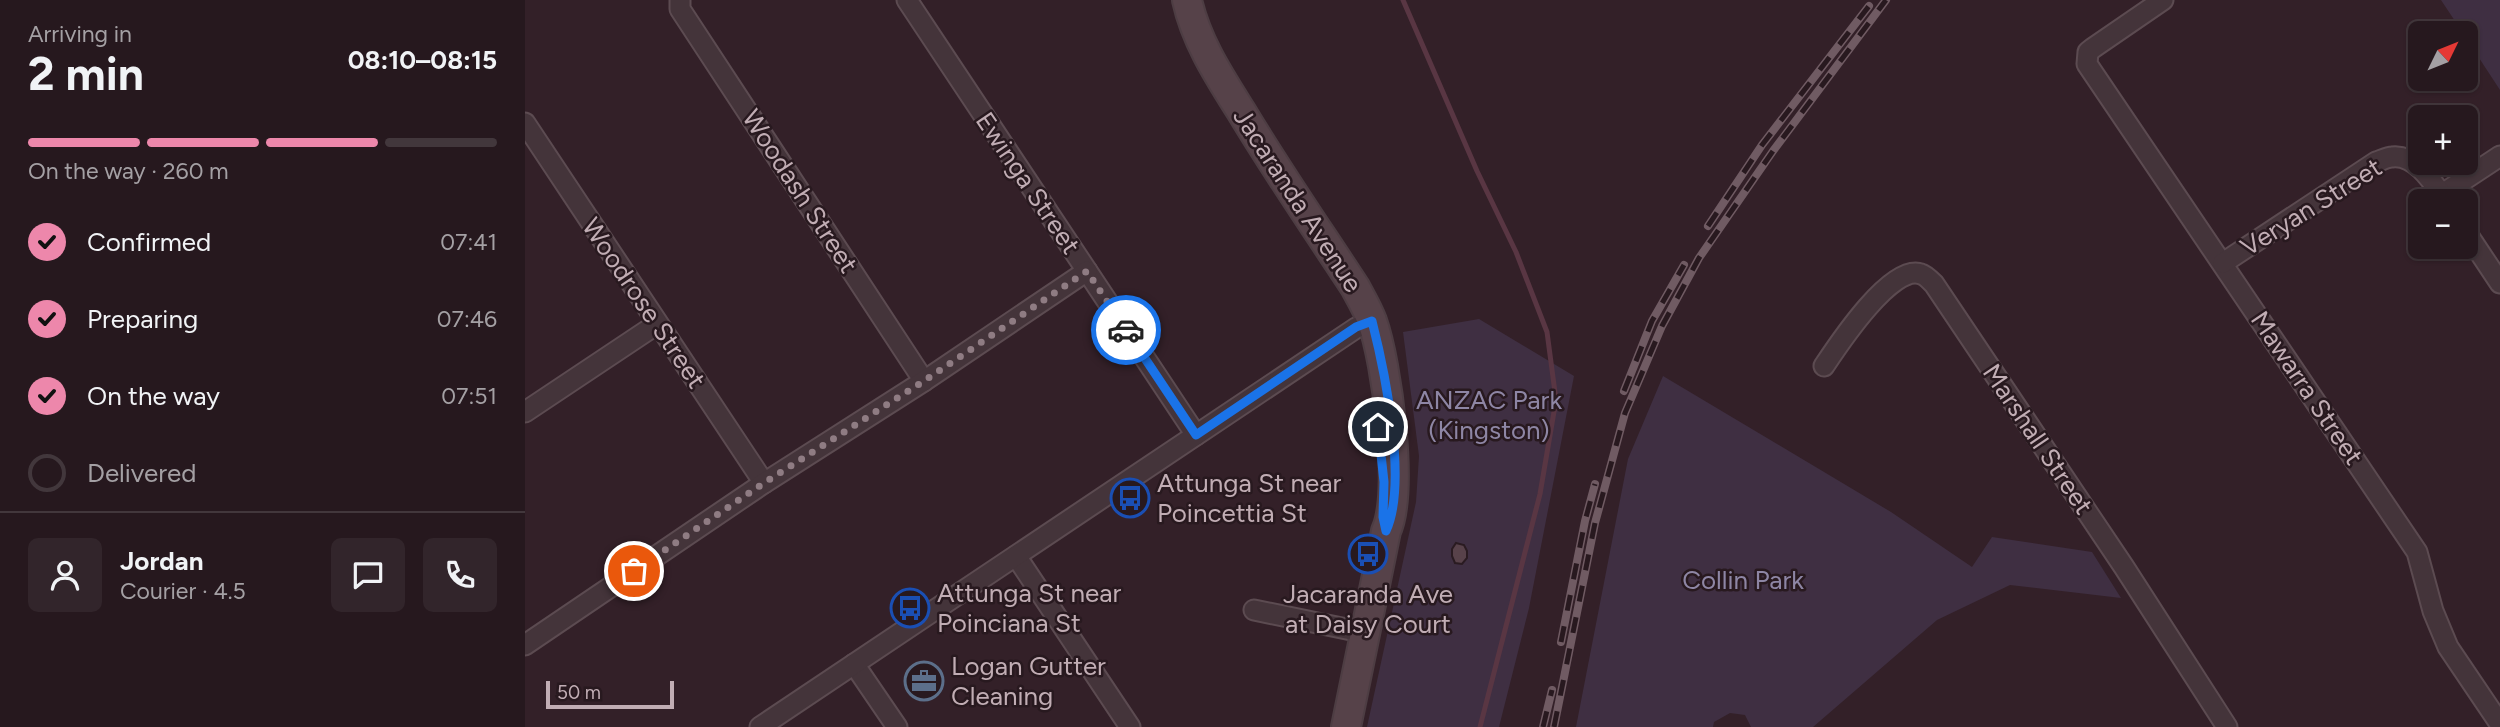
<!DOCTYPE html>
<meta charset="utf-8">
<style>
:root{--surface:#26181e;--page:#32252b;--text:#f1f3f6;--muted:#a4a0a4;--line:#42373c;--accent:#ed87ab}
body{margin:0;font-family:Figtree,sans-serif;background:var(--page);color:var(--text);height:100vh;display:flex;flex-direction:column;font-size:26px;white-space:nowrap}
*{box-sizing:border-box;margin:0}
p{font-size:23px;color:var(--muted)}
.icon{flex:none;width:38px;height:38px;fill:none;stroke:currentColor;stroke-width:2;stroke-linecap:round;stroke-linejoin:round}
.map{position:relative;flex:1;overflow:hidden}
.drawer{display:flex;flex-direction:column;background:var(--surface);width:525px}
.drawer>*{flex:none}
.needle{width:46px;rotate:47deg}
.tools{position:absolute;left:1883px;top:21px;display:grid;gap:14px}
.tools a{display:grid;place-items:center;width:70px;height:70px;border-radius:10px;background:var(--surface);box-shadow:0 2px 5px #0004,0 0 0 2px var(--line);font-size:35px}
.scale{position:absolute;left:21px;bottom:18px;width:128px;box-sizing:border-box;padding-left:7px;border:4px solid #c1adb4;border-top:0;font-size:19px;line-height:24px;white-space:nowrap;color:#c1adb4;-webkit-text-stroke:5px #28191f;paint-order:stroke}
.pin{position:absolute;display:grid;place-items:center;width:60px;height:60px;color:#fff;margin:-30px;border:4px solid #fff;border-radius:50%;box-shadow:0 2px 7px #0007}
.courier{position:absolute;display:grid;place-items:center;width:70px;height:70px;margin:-35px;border:5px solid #1a73e8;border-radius:50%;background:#fff;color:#222;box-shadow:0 2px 9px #0007}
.head em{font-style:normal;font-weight:700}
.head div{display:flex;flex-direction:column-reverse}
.head{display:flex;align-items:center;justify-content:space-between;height:119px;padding:0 28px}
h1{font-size:46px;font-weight:700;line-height:52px}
.bar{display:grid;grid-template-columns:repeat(4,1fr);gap:10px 7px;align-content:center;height:84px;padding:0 28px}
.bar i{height:9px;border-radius:5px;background:var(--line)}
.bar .active{background:var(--accent)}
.bar p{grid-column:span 4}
.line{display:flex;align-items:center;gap:18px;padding:0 28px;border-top:2px solid var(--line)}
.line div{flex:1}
.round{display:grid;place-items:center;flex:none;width:74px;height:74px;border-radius:10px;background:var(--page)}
ol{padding:0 28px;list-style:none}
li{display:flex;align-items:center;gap:21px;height:77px}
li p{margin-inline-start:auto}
li .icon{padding:7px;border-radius:50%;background:var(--accent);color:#111;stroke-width:4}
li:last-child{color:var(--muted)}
li i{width:38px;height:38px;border:4px solid var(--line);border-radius:50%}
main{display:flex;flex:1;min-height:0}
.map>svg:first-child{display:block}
.green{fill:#3f2f42}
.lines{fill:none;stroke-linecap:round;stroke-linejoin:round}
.stream{stroke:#593643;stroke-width:5}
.building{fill:#58424a;stroke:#2a1b21;stroke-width:2}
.street-casing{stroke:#5c4b51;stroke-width:23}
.secondary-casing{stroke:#4d3d43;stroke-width:32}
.street{stroke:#44343a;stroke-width:19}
.secondary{stroke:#564249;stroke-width:28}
.rail-casing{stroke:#705b63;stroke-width:8}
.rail{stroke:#28191f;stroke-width:5;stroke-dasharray:16;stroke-linecap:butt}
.done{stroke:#8f7c83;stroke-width:7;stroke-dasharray:0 12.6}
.route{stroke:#1a73e8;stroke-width:9}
.labels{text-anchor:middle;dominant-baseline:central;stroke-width:5;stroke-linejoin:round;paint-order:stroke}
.street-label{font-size:26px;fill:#c1adb4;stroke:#28191f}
.park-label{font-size:26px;fill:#8e86a5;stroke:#28191f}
.poi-label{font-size:26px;fill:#c1adb4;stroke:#28191f;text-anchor:start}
</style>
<main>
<section class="drawer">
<div class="head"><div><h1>2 min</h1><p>Arriving in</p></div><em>08:10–08:15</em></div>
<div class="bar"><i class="active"></i><i class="active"></i><i class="active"></i><i></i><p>On the way · 260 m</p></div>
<ol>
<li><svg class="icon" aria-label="check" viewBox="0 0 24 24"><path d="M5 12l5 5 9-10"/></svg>Confirmed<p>07:41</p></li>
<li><svg class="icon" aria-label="check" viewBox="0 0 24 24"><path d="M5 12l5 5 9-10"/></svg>Preparing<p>07:46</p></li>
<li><svg class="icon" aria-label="check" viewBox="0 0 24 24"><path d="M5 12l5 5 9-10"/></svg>On the way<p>07:51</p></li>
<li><i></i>Delivered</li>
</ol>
<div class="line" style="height:126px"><a class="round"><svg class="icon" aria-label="person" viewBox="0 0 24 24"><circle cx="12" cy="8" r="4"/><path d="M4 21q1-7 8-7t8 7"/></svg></a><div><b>Jordan</b><p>Courier · 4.5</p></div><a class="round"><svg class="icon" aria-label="chat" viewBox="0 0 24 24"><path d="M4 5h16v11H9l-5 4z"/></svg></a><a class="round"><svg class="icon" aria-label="phone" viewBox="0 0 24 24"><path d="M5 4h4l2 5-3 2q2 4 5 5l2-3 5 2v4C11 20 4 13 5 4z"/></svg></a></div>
</section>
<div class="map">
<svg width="1975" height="727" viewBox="0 0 1975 727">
<rect width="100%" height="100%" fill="#332028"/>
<g class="green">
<polygon points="1916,0 1975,0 1975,90 1941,38 1941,33 1938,33"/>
<polygon points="954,319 1049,376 1004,608 974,727 842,727 891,502 894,456 878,332"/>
<polygon points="1138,376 1366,512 1447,567 1467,537 1567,552 1596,598 1485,585 1412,620 1288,727 1226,727 1220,715 1205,713 1189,722 1188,727 1051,727 1103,459"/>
</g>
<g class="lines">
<polyline class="stream" points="878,0 952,171 991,252 1022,332 1031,400 1015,494 955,727"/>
</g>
<polygon class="building" points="931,543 939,545 942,551 942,558 937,564 930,563 927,556 927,549"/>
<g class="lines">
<defs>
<g id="street">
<polyline points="155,0 155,9 399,381"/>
<polyline points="382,0 671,435"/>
<polyline points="1638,0 1568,48 1563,52 1562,64 1892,552 1908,611 1923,647 1975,724"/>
<polyline points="0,123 239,483"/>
<polyline points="1916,195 1975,156"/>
<polyline points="1941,232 1975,283"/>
<path d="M1698 263 1851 162C1855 161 1862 157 1867 157 1891 154 1909 184 1921 201"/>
<path d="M1299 366C1313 345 1367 263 1396 274 1400 275 1406 281 1409 284L1599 567 1702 727"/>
<polyline points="0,412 132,324"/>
<polyline points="491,556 605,727"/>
<polyline points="729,610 841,633"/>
<polyline points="0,645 239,483 399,381 562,271"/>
<polyline points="329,664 372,727"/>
<polyline points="235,727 831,328 847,321"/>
</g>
<path id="secondary" d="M662 0C671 41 694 76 716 111 752 171 792 229 830 287 836 298 843 310 847 321 862 363 879 492 861 531L821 727"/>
</defs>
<use href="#street" class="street-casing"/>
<use href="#secondary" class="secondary-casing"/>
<use href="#street" class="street"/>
<use href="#secondary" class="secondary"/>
<defs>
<g id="rail">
<polyline points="1183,226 1237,145 1344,6"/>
<polyline points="1099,391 1127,321 1159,265"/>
<polyline points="1036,642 1060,521 1070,484"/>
<polyline points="1018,727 1027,690"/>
<polyline points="1029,727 1070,523 1100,413 1137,326 1174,258 1248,151 1361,0"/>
</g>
</defs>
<use href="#rail" class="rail-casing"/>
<use href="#rail" class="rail"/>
</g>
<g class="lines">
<polyline class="done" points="109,571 239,483 399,381 562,271 601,330"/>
<path class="route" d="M601 330 671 435 831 327 847 321C860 372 883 483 861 531L858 517 859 482 853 427"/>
</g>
<defs>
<symbol id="bus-ring" viewBox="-11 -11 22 22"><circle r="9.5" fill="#28191f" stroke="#1a4fb4" stroke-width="1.5"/><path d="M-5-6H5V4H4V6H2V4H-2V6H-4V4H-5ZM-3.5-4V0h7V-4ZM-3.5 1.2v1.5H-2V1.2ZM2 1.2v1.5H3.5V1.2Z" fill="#1a4fb4"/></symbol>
<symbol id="office-ring" viewBox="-11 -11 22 22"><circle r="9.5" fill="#28191f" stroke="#5c6f8a" stroke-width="1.5"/><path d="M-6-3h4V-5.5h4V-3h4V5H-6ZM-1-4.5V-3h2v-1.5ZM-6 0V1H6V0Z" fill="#5c6f8a"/></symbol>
</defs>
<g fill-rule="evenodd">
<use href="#bus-ring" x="583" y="476" width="44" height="44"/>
<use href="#bus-ring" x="821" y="532" width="44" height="44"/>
<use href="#bus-ring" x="363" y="586" width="44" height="44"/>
<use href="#office-ring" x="377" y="659" width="44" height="44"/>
</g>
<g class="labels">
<g class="street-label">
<text transform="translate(503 183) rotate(56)">Ewinga Street</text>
<text transform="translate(275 191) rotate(57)">Woodash Street</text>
<text transform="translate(773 200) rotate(57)">Jacaranda Avenue</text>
<text transform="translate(1786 207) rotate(-32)">Veryan Street</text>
<text transform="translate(119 303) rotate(56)">Woodrose Street</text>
<text transform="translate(1782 388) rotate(56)">Mawarra Street</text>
<text transform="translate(1513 439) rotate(56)">Marshall Street</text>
</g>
<g class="park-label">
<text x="964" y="400">ANZAC Park<tspan x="964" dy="30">(Kingston)</tspan></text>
<text x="1218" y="580">Collin Park</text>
</g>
<g class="poi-label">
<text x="632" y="483">Attunga St near<tspan x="632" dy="30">Poincettia St</tspan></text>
<text x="412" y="593">Attunga St near<tspan x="412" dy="30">Poinciana St</tspan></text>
<text x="843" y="594" text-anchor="middle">Jacaranda Ave<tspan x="843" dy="30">at Daisy Court</tspan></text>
<text x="426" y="666">Logan Gutter<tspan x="426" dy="30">Cleaning</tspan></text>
</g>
</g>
</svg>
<div class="tools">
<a><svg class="needle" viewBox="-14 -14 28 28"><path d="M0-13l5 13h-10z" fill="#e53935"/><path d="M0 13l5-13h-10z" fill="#a4a0a4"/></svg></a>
<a>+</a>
<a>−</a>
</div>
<div class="scale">50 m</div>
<div class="pin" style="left:109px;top:571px;background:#ea580c"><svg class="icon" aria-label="bag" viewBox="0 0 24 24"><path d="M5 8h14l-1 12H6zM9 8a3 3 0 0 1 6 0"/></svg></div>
<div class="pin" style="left:853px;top:427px;background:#1f2937"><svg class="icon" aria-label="home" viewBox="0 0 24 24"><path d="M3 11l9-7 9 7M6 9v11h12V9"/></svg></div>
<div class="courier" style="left:601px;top:330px"><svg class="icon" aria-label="car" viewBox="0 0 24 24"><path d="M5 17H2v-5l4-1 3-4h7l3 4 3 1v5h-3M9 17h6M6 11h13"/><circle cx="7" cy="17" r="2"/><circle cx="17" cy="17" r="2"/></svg></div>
</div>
</main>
